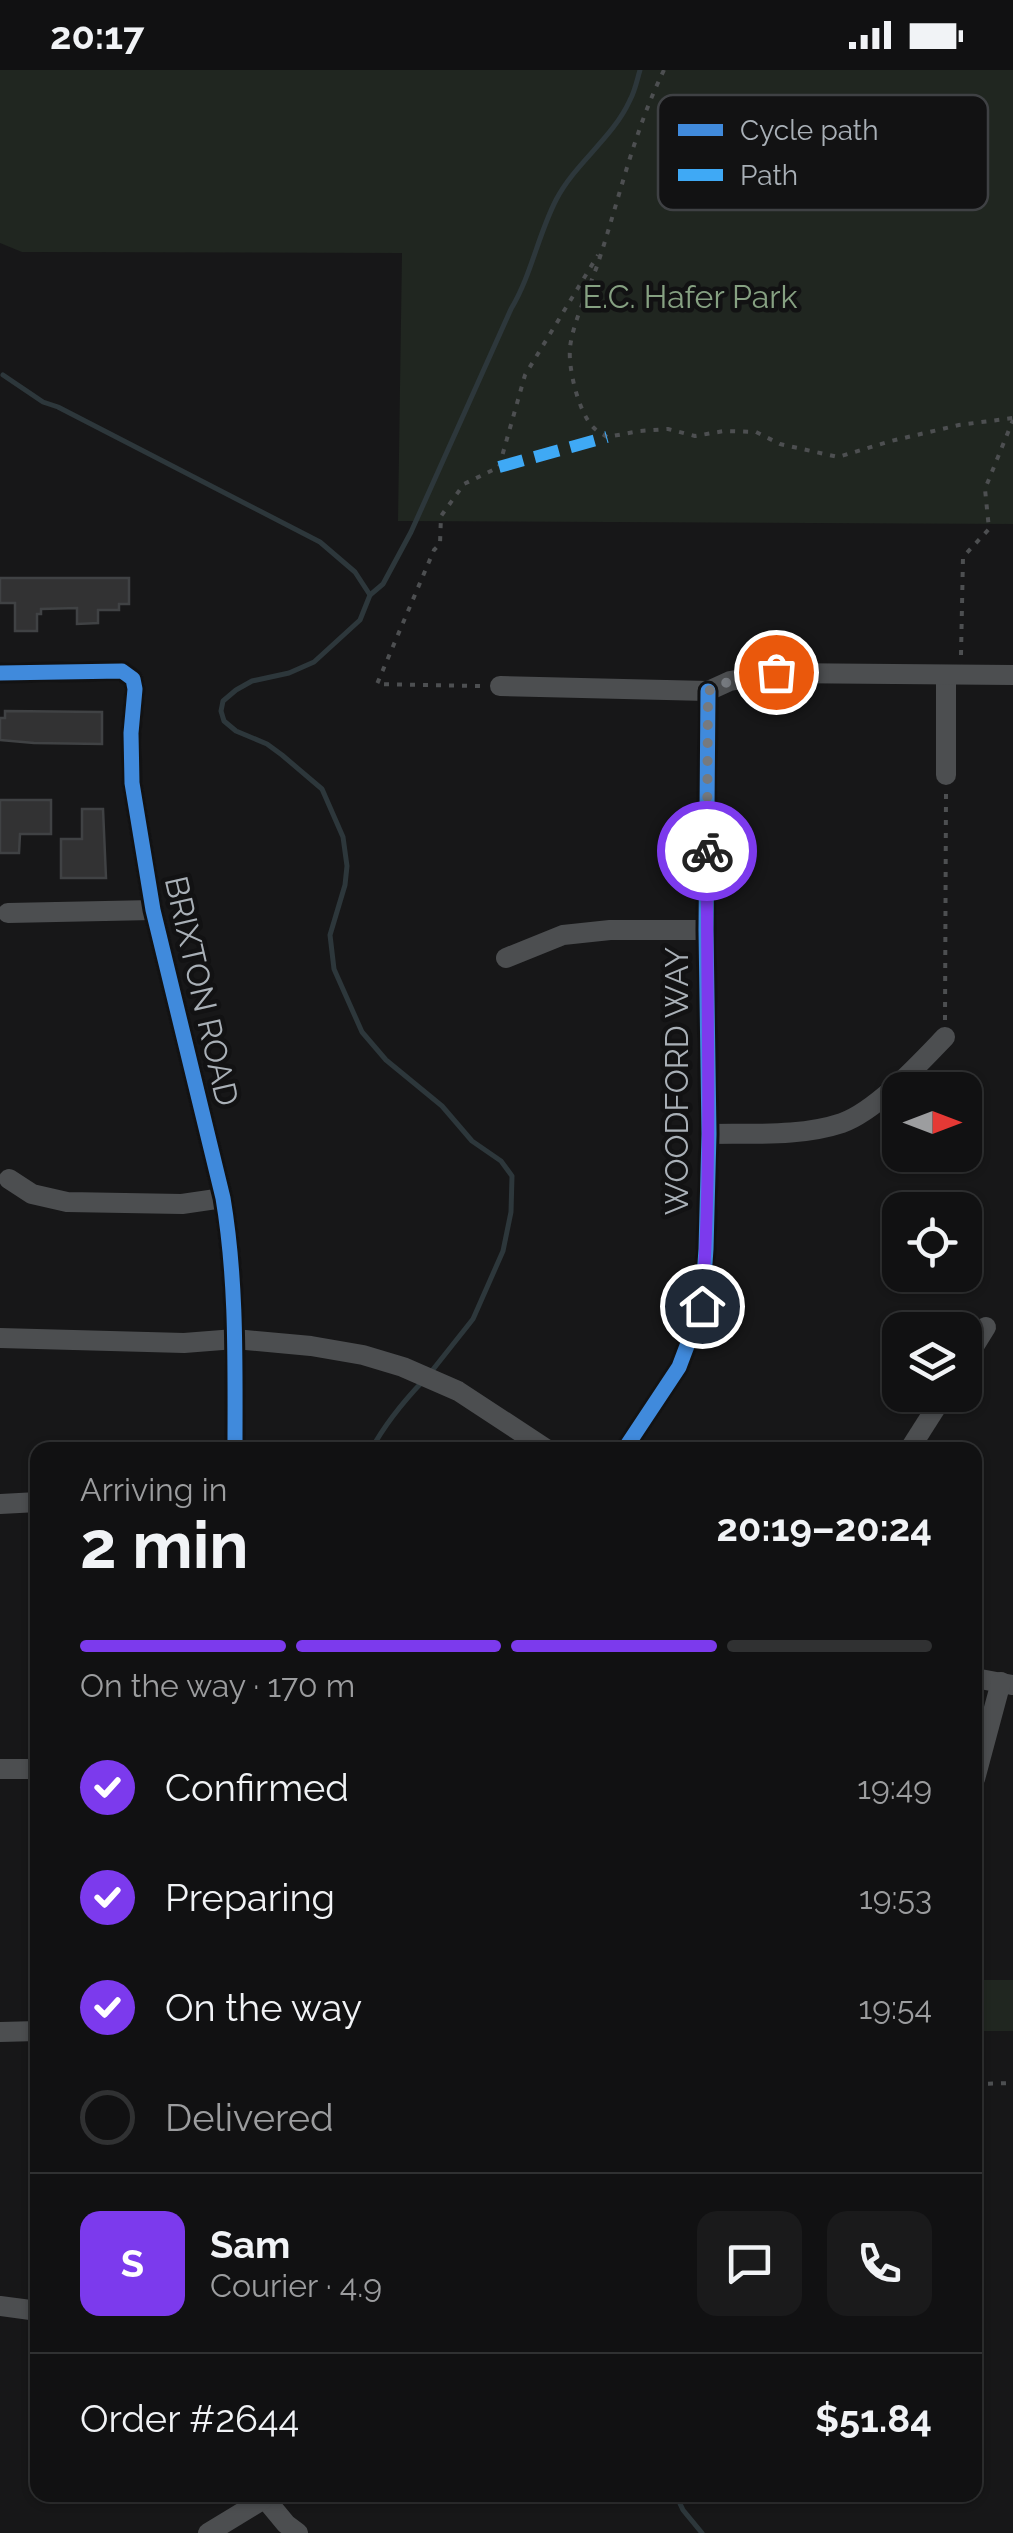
<!DOCTYPE html>
<meta charset="utf-8">
<style>
:root{--surface:#111112;--page:#1a1a1b;--text:#f1f3f6;--muted:#9c9d9f;--line:#303132;--accent:#7c3aed}
body{margin:0;font-family:Raleway,sans-serif;background:var(--page);color:var(--text);height:100vh;display:flex;flex-direction:column;font-size:38px;white-space:nowrap}
*{box-sizing:border-box;margin:0}
p{font-size:32px;color:var(--muted)}
.icon{flex:none;width:55px;height:55px;fill:none;stroke:currentColor;stroke-width:2;stroke-linecap:round;stroke-linejoin:round}
.map{position:relative;flex:1;overflow:hidden}
.sheet{position:absolute;left:30px;top:1372px;width:952px;height:1060px;display:flex;flex-direction:column;background:var(--surface);border-radius:20px;box-shadow:0 2px 8px #0004,0 0 0 2px var(--line)}
.sheet>*{flex:none}
.needle{width:65px;rotate:90deg}
.buttons{position:absolute;left:882px;top:1002px;display:grid;gap:20px}
.buttons a{display:grid;place-items:center;width:100px;height:100px;border-radius:20px;background:var(--surface);box-shadow:0 2px 8px #0004,0 0 0 2px var(--line);font-size:50px}
.pin{position:absolute;display:grid;place-items:center;width:85px;height:85px;color:#fff;margin:-42px;border:5px solid #fff;border-radius:50%;box-shadow:0 2px 10px #0007}
.courier{position:absolute;display:grid;place-items:center;width:100px;height:100px;margin:-50px;border:8px solid #7c3aed;border-radius:50%;background:#fff;color:#222;box-shadow:0 2px 12px #0007}
.headline em{font-style:normal;font-weight:700}
.headline div{display:flex;flex-direction:column-reverse}
.headline{display:flex;align-items:center;justify-content:space-between;height:170px;padding:0 50px}
h1{font-size:65px;font-weight:700;line-height:75px}
.bar{display:grid;grid-template-columns:repeat(4,1fr);gap:15px 10px;align-content:center;height:120px;padding:0 50px}
.bar i{height:12px;border-radius:8px;background:var(--line)}
.bar .on{background:var(--accent)}
.bar p{grid-column:span 4}
.line{display:flex;align-items:center;gap:25px;padding:0 50px;border-top:2px solid var(--line)}
.line div{flex:1}
.round{display:grid;place-items:center;flex:none;width:105px;height:105px;border-radius:20px;background:var(--page)}
ol{padding:0 50px;list-style:none}
li{display:flex;align-items:center;gap:30px;height:110px}
li p{margin-inline-start:auto}
li .icon{padding:10px;border-radius:50%;background:var(--accent);color:#fff;stroke-width:4}
li:last-child{color:var(--muted)}
li i{width:55px;height:55px;border:5px solid var(--line);border-radius:50%}
.status{display:flex;justify-content:space-between;align-items:center;height:70px;padding:0 50px;background:var(--surface);direction:ltr}
.status svg{height:28px;fill:currentColor}
.map>svg:first-child{display:block}
.green{fill:#202620}
.lines{fill:none;stroke-linecap:round;stroke-linejoin:round}
.stream{stroke:#2d373b;stroke-width:5}
.building{fill:#323233;stroke:#404244;stroke-width:2.5}
.path{stroke:#4d4f51;stroke-width:4;stroke-dasharray:5 8;stroke-linecap:butt}
.minor{stroke:#4c4e50;stroke-width:20}
.quiet{stroke:#3fa9f5;stroke-width:12;stroke-dasharray:25 12;stroke-linecap:butt}
.cycleway-casing{stroke:#121213;stroke-width:21}
.cycleway{stroke:#408adc;stroke-width:15}
.done{stroke:#767a7f;stroke-width:10;stroke-dasharray:0 18}
.route{stroke:#7c3aed;stroke-width:12}
.labels{text-anchor:middle;dominant-baseline:central;stroke-width:9;stroke-linejoin:round;paint-order:stroke}
.park-label{font-size:32px;fill:#86a182;stroke:#121213}
.street-label{font-size:32px;fill:#a9b0b7;stroke:#121213}
.key{fill:#121213;stroke:#3f4144;stroke-width:2.5}
.key-label{font-size:28px;fill:#a9b0b7}
</style>
<div class="status"><b>20:17</b><svg viewBox="0 0 49 12"><path d="M0 12V9h3v3zM5 12V6h3v6zM10 12V3h3v9zM15 12V0h3v12zM26 1h20v11H26zM47 4h2v5h-2z"/></svg></div>
<div class="map">
<svg width="1013" height="2463" viewBox="0 0 1013 2463">
<rect width="100%" height="100%" fill="#171718"/>
<g class="green">
<polygon points="0,0 1013,0 1013,454 398,451 402,183 22,182 0,173"/>
<rect x="975" y="1910" width="38" height="51"/>
</g>
<g class="lines">
<g class="stream">
<polyline points="3,305 43,332 58,337 320,472 355,502 370,525"/>
<path d="M431 1302 473 1249 503 1181 511 1142 512 1106 501 1091 472 1071 442 1036 386 990 362 962 334 899 330 865 345 815 347 796 343 767 322 719 282 685 267 674 236 661 224 651 221 641 223 631 236 620 252 611 289 603 314 592 360 550 370 525 383 514 411 462 511 239C531 206 538 165 556 130 575 93 613 68 630 30 635 21 637 10 640 0"/>
<path d="M371 1380C385 1354 403 1332 423 1311"/>
<polyline points="676,2425 683,2440 702,2463"/>
</g>
</g>
<g class="building">
<polygon points="0,508 129,508 129,534 119,534 119,540 98,540 98,553 77,554 77,538 41,539 41,544 37,544 37,561 15,561 15,533 0,533"/>
<polygon points="5,641 102,642 102,674 34,673 0,670 0,648 5,648"/>
<polygon points="0,730 51,730 51,764 20,764 19,783 0,783"/>
<polygon points="82,739 103,739 106,808 61,808 61,769 82,769"/>
</g>
<g class="lines">
<g class="path">
<path d="M664 0C634 61 620 126 599 190 591 215 572 254 570 278 568 299 579 344 594 358 598 362 603 364 607 367L640 361 668 359 695 366 724 361 756 362 780 374 838 387 891 371 959 355 1013 348"/>
<polyline points="961,585 963,487 989,459 985,419 1013,350"/>
<polyline points="480,616 377,614 434,480 440,474 441,446 464,414 499,397 525,305 598,185"/>
<polyline points="945,950 946,724"/>
<polyline points="975,2014 1013,2013"/>
</g>
<g class="minor">
<path d="M0 603 122 601 133 609 135 619 131 663 132 713 153 840 223 1128C237 1211 235 1295 235 1380"/>
<polyline points="946,605 946,705"/>
<polyline points="500,616 708,621 730,611 776,603 1013,605"/>
<polyline points="8,843 153,840"/>
<polyline points="506,888 563,865 610,860 706,860"/>
<path d="M709 1064C753 1063 800 1067 842 1053 876 1041 920 993 945 967"/>
<polyline points="9,1109 32,1124 67,1132 182,1134 223,1128"/>
<polyline points="0,1268 184,1273 235,1269 311,1276 363,1285 403,1297 458,1321 548,1380"/>
<polyline points="965,1291 986,1257"/>
<polyline points="624,1380 679,1297 702,1236 706,1179 709,1064 706,860 708,621"/>
<polyline points="909,1380 944,1325"/>
<polyline points="0,1434 38,1432"/>
<polyline points="975,1608 1012,1615"/>
<polyline points="0,1699 38,1699"/>
<polyline points="975,1709 1001,1612"/>
<polyline points="0,1962 38,1961"/>
<polyline points="0,2236 38,2241"/>
<polyline points="262,2425 286,2454 298,2463"/>
<polyline points="208,2463 264,2429"/>
</g>
<polyline class="quiet" points="499,397 607,367"/>
<defs>
<g id="cycleway">
<path d="M0 603 122 601 133 609 135 619 131 663 132 713 153 840 223 1128C237 1211 235 1295 235 1380"/>
<polyline points="624,1380 679,1297 702,1236 706,1179 709,1064 706,860 708,621"/>
</g>
</defs>
<use href="#cycleway" class="cycleway-casing"/>
<use href="#cycleway" class="cycleway"/>
</g>
<g class="lines">
<polyline class="done" points="707,781 708,621 730,611 776,602"/>
<path class="route" d="M702 1236C713 1084 706 933 707 781"/>
</g>
<g class="labels">
<g class="park-label">
<text x="690" y="226">E.C. Hafer Park</text>
</g>
<g class="street-label">
<text transform="translate(202 921) rotate(77)">BRIXTON ROAD</text>
<text transform="translate(676 1011) rotate(-90)">WOODFORD WAY</text>
</g>
</g>
<rect x="658" y="25" width="330" height="115" rx="15" class="key"/>
<rect x="678" y="54" width="45" height="12" fill="#408adc"/>
<rect x="678" y="99" width="45" height="12" fill="#3fa9f5"/>
<g class="key-label">
<text x="740" y="70">Cycle path</text>
<text x="740" y="115">Path</text>
</g>
</svg>
<div class="buttons">
<a><svg class="needle" viewBox="-14 -14 28 28"><path d="M0-13l5 13h-10z" fill="#e53935"/><path d="M0 13l5-13h-10z" fill="#9c9d9f"/></svg></a>
<a><svg class="icon" aria-label="locate" viewBox="0 0 24 24"><circle cx="12" cy="12" r="6"/><path d="M12 2v4M12 18v4M2 12h4M18 12h4"/></svg></a>
<a><svg class="icon" aria-label="layers" viewBox="0 0 24 24"><path d="M12 4l9 5-9 5-9-5zM3 14l9 5 9-5"/></svg></a>
</div>
<div class="pin" style="left:776px;top:602px;background:#ea580c"><svg class="icon" aria-label="bag" viewBox="0 0 24 24"><path d="M5 8h14l-1 12H6zM9 8a3 3 0 0 1 6 0"/></svg></div>
<div class="pin" style="left:702px;top:1236px;background:#1f2937"><svg class="icon" aria-label="home" viewBox="0 0 24 24"><path d="M3 11l9-7 9 7M6 9v11h12V9"/></svg></div>
<div class="courier" style="left:707px;top:781px"><svg class="icon" aria-label="bike" viewBox="0 0 24 24"><circle cx="6" cy="16" r="4"/><circle cx="18" cy="16" r="4"/><path d="M6 16l4-8h5l3 8M10 8l3 8H6M13 5h3"/></svg></div>
<section class="sheet">
<div class="headline"><div><h1>2 min</h1><p>Arriving in</p></div><em>20:19–20:24</em></div>
<div class="bar"><i class="on"></i><i class="on"></i><i class="on"></i><i></i><p>On the way · 170 m</p></div>
<ol>
<li><svg class="icon" aria-label="check" viewBox="0 0 24 24"><path d="M5 12l5 5 9-10"/></svg>Confirmed<p>19:49</p></li>
<li><svg class="icon" aria-label="check" viewBox="0 0 24 24"><path d="M5 12l5 5 9-10"/></svg>Preparing<p>19:53</p></li>
<li><svg class="icon" aria-label="check" viewBox="0 0 24 24"><path d="M5 12l5 5 9-10"/></svg>On the way<p>19:54</p></li>
<li><i></i>Delivered</li>
</ol>
<div class="line" style="height:180px"><b class="round" style="background:var(--accent);color:#fff">S</b><div><b>Sam</b><p>Courier · 4.9</p></div><a class="round"><svg class="icon" aria-label="chat" viewBox="0 0 24 24"><path d="M4 5h16v11H9l-5 4z"/></svg></a><a class="round"><svg class="icon" aria-label="phone" viewBox="0 0 24 24"><path d="M5 4h4l2 5-3 2q2 4 5 5l2-3 5 2v4C11 20 4 13 5 4z"/></svg></a></div>
<div class="line" style="height:130px"><div>Order #2644</div><b>$51.84</b></div>
</section>
</div>
